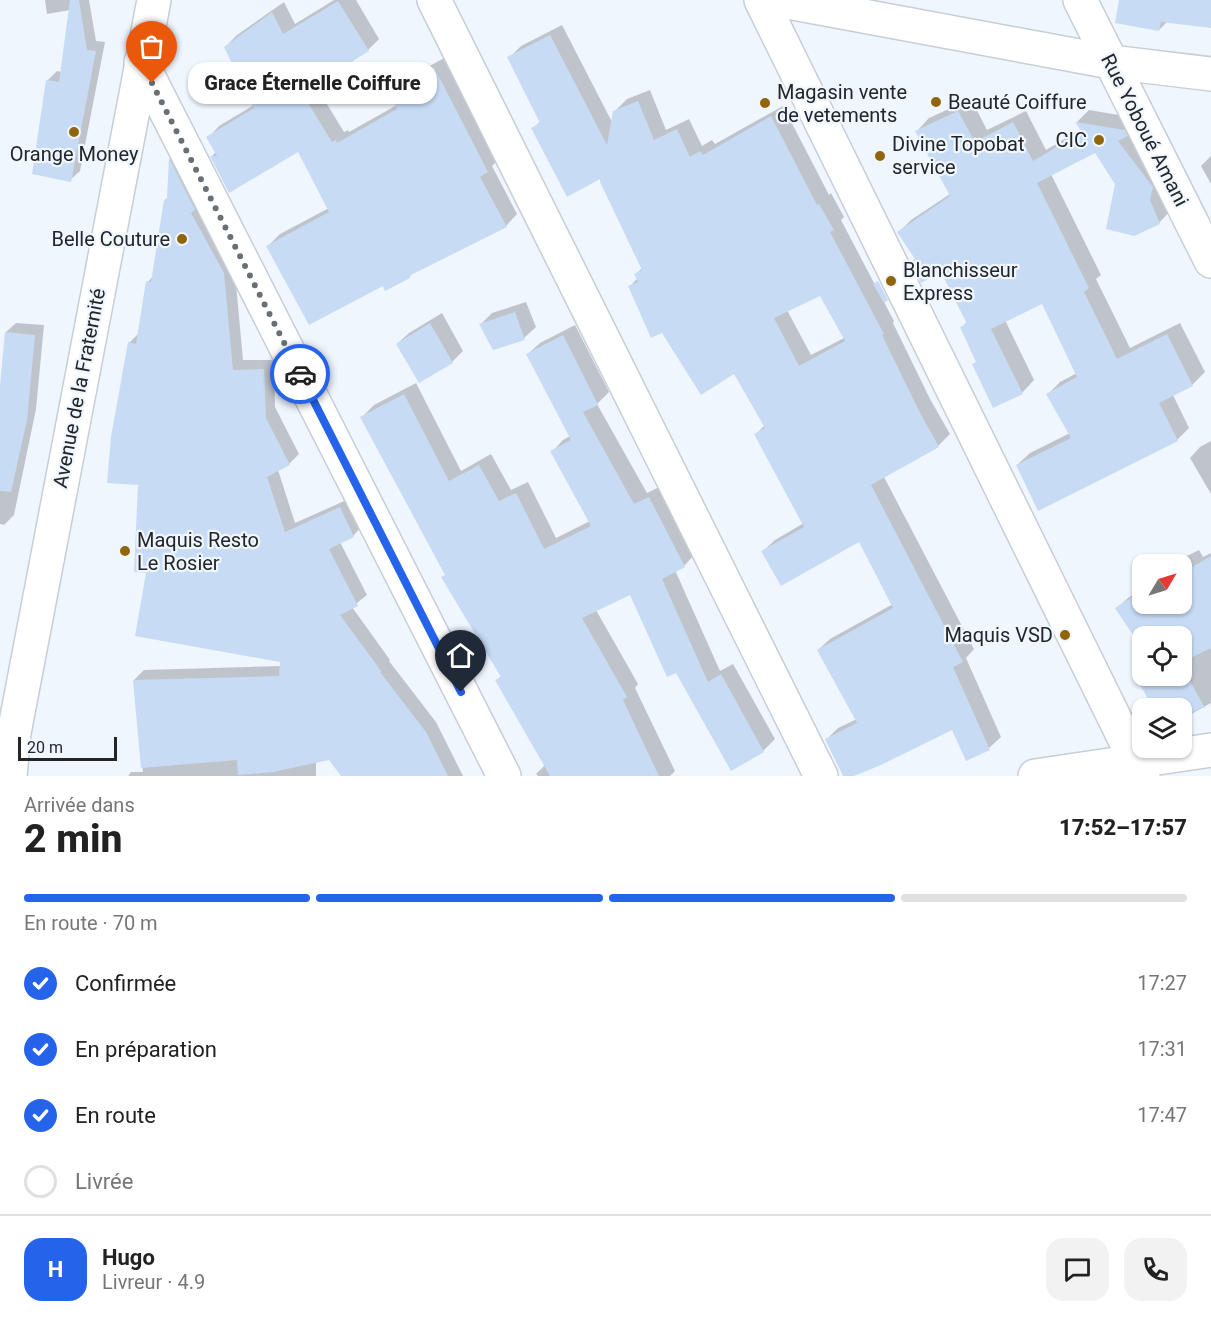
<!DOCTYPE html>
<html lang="fr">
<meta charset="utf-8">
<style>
:root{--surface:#fff;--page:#f2f2f2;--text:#222;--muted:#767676;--line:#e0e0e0;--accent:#2563eb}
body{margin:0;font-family:Roboto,sans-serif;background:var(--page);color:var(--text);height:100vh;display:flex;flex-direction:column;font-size:22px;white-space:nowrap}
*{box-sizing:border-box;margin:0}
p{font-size:20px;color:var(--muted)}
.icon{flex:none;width:33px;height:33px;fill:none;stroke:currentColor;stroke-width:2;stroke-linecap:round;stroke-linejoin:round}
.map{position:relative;height:776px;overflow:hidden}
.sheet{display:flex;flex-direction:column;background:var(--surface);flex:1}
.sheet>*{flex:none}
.needle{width:39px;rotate:52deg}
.tools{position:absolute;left:1132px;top:554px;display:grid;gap:12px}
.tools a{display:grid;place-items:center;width:60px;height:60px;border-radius:12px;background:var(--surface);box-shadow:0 2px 4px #0004;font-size:30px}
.scale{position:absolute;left:18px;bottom:15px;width:99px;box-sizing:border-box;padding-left:6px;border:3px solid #232629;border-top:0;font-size:16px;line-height:21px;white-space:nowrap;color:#232629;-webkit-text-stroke:4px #eff6fe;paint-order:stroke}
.pin{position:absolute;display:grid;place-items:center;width:51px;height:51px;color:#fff;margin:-62px -26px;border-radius:50% 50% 50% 0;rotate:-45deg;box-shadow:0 0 6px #0007}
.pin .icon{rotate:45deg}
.courier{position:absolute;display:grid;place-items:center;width:60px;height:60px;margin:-30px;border:4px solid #2563eb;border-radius:50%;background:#fff;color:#222;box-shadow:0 2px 8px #0007}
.bubble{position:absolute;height:42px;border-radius:18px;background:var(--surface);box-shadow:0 2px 4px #0004;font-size:20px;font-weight:800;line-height:42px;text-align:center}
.head em{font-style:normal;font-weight:800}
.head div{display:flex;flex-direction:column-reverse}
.head{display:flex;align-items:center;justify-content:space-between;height:102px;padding:0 24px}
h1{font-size:39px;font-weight:800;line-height:45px}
.bar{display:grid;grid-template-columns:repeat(4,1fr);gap:9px 6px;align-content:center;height:72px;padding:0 24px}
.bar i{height:8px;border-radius:4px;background:var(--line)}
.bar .on{background:var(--accent)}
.bar p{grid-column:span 4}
.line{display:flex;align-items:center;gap:15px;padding:0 24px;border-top:2px solid var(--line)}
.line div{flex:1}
.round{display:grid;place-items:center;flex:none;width:63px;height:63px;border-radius:18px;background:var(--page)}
ol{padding:0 24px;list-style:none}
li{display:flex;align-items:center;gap:18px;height:66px}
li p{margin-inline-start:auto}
li .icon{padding:6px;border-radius:50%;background:var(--accent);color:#fff;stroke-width:4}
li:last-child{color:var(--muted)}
li i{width:33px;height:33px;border:3px solid var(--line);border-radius:50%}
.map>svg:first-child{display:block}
.shadow{fill:#0003;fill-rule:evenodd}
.building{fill:#c7dbf5;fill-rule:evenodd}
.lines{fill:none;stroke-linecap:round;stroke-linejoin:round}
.street-casing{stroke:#c7ced6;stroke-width:36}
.secondary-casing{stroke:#c7ced6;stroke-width:36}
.street{stroke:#fff;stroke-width:33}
.secondary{stroke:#fff;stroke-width:33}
.done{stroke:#6a6f74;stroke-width:6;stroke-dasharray:0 10.8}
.route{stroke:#2563eb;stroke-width:8}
.poi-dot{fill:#8f660c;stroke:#eff6fe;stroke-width:2}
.labels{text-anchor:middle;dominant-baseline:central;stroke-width:4.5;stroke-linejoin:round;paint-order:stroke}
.poi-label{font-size:20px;fill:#232629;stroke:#eff6fe;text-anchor:start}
.street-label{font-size:20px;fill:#232629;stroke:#eff6fe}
</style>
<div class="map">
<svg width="1211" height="776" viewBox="0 0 1211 776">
<rect width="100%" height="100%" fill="#eff6fe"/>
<g class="shadow">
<polygon points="45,0 89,0 96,41 105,42 80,171 70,180 48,80 57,71 62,72 70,10 47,14"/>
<polygon points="334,0 356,0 379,39 368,50 314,83 344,132 348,130 349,132 397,105 390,92 402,81 446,57 498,160 492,166 517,214 506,226 413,273 409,277 383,284 268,246 280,234 329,208 298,150 229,191 212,156 216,152 208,138 219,126 254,105 225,47 237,35 284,2 295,24"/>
<polygon points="1121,0 1211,0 1211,27 1167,22 1159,30"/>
<path d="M562 25 612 122 614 112 627 99 650 90 666 130 689 119 702 146 712 140 715 144 783 106 829 195 831 193 844 217 841 220 894 321 893 323 930 399 950 434 938 446 884 477 974 649 966 658 1001 737 989 748 966 759 953 728 851 776H845L827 739 838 728 857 719 818 650 830 639 893 604 860 540 763 551 775 540 804 523 756 434 765 425 735 372 662 331 630 286 638 278 636 274 643 267 602 177 533 128 541 121 509 58 521 46ZM820 294 844 338 811 355 787 310Z"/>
<polygon points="971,99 987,130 1026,111 1046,150 1081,129 1077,122 1089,110 1137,118 1171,210 1159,223 1117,183 1096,151 1051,174 1101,275 1096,279 1130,348 1180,323 1205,372 1192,385 1173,395 1189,428 1177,440 1017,465 1030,453 1070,433 1048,394 1060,382 1077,373 1043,302 1005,320 1034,380 1022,393 977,361 961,328 968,321 942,270 912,262 916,258 899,232 911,220 950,194 917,131 929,118"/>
<polygon points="180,149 234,262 243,360 274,360 275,407 299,454 289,464 278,470 295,523 351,498 363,525 353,536 340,542 367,595 352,607 390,660 389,661 436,722 463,776 343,776 316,739 316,776 128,776 131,772 143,772 134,680 144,670 281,666 282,661 147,571 129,343 140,332 148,282 154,275 165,200 168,197 170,159"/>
<polygon points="1211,156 1211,184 1201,166"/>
<polygon points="526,302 536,327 524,338 494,349 481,324 492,313"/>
<polygon points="442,313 463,351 452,362 397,344 409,333"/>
<polygon points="16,323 44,325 36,409 14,515 4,525 0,524 0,403 6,332"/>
<polygon points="575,325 609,392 597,404 647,493 661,486 695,554 684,566 675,570 720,671 733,664 775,739 763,751 630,593 596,610 638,684 635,688 675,771 670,776 538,776 536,774 545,765 497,680 502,675 362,417 374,405 416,383 461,471 491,454 511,490 528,482 556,538 590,521 552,452 563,440 570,436 528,354 540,343"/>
<polygon points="1211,441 1211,494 1190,458 1200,447"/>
<polygon points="1199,550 1203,557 1211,553 1211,703 1182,719 1182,708 1155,708 1140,681 1146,675 1182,675 1182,636 1143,636 1143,647 1117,608 1128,598 1143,588 1143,603 1182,603 1182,564 1171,564"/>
</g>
<g class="building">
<polygon points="70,0 79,0 87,50 96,51 71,182 32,174 46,80 59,82"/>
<polygon points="1119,0 1211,0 1211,28 1161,22 1159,31 1115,23"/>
<polygon points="338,1 369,51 302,93 332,142 336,140 337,143 397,109 388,92 434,67 488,172 480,177 507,227 409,276 410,278 385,291 383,286 309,325 266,246 329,212 298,152 229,193 210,156 217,156 206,137 254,108 224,47 272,12 283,34"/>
<path d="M550 35 607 145 613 111 638 101 654 140 677 129 690 157 700 151 703 155 771 116 817 205 819 204 834 230 830 232 884 334 882 335 919 411 939 447 871 485 963 662 953 667 990 750 966 761 952 730 881 765 854 776H843L825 739 857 723 817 650 893 608 859 542 781 586 761 551 804 527 754 434 765 428 734 374 701 395 662 333 651 338 628 286 638 282 634 274 642 270 600 182V179L567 197 531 128 540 123 507 57ZM820 296 845 341 799 366 774 318Z"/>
<polygon points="958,111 975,142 1013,122 1033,161 1082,132 1075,122 1125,130 1128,136 1118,141 1153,187 1150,200 1160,224 1134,236 1106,229 1115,184 1095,153 1037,183 1089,288 1084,292 1117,359 1167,334 1193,386 1159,403 1178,441 1038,511 1016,465 1071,438 1046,394 1077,377 1042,304 991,329 1023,394 993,408 972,364 976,362 960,327 967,324 941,272 921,283 911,261 915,259 897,232 950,196 915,131"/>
<polygon points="169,158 195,210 191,213 224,273 233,370 264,369 266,418 290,465 267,477 285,532 340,507 354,537 329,549 358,606 340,615 381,671 380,672 426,732 448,776 341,776 329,760 273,772 238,775 237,760 141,768 133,680 279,676 280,662 135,636 146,573 134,572 138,485 107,483 111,437 128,342 136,344 146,281 151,282 164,200 167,199"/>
<polygon points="878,281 888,300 884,303 873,284"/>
<polygon points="515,312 525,340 493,350 479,324"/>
<polygon points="430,323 453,363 419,383 396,344"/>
<polygon points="5,332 35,335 27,420 11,492 0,491 0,385"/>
<polygon points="563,335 598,405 583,412 634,504 649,497 685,567 662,579 708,682 721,674 764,752 731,771 676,673 667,677 630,595 582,618 627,697 623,700 659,776 550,776 495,680 501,677 441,577 445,575 360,417 404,394 449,481 479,465 499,501 516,493 544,549 591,526 550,451 571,440 526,354"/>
<polygon points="1211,556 1211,648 1182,662 1182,636 1143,636 1143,650 1115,608 1143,590 1143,603 1182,603 1182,565 1189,560 1192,567"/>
<polygon points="1182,667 1205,708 1200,708 1186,716 1182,708 1153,708 1138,681 1149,675 1182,675"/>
</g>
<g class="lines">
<defs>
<g id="street">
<polyline points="434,0 821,776"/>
<polyline points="761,0 1143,776"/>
<polyline points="1080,0 1211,261"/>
<polyline points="141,62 504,776"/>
<polyline points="1035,776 1211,750"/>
</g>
<g id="secondary">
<polyline points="777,0 1111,62 1211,74"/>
<polyline points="10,776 14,733 154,0"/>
</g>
</defs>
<use href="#street" class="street-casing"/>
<use href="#secondary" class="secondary-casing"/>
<use href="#street" class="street"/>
<use href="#secondary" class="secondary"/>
</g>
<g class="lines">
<polyline class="done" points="152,83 300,374"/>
<polyline class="route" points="300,374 461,692"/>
</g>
<g class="poi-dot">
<circle cx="936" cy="102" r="6"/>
<circle cx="765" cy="103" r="6"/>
<circle cx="74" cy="132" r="6"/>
<circle cx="1099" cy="140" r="6"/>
<circle cx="880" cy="156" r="6"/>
<circle cx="182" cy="239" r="6"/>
<circle cx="891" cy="281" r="6"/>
<circle cx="125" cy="551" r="6"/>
<circle cx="1065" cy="635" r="6"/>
</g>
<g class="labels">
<g class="poi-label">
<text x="777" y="92">Magasin vente<tspan x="777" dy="23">de vetements</tspan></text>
<text x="948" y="102">Beauté Coiffure</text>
<text x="1087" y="140" text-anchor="end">CIC</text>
<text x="892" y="144">Divine Topobat<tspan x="892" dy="23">service</tspan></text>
<text x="74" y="154" text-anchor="middle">Orange Money</text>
<text x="170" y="239" text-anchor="end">Belle Couture</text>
<text x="903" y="270">Blanchisseur<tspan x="903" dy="23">Express</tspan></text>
<text x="137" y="540">Maquis Resto<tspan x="137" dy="23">Le Rosier</tspan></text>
<text x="1053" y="635" text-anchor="end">Maquis VSD</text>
</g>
<g class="street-label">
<text transform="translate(1145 130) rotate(63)">Rue Yoboué Amani</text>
<text transform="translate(79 388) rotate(-79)">Avenue de la Fraternité</text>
</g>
</g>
</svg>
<div class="tools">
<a><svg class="needle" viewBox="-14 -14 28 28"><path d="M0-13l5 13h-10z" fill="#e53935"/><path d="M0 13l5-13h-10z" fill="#767676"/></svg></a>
<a><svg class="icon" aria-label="locate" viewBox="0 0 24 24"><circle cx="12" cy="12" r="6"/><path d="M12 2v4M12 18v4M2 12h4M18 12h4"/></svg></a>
<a><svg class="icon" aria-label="layers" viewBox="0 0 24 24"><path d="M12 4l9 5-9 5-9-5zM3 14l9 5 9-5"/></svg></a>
</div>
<div class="scale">20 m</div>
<div class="pin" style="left:152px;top:83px;background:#ea580c"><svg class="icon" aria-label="bag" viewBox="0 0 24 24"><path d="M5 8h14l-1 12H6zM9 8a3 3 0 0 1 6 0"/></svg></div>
<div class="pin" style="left:461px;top:692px;background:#1f2937"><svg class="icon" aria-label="home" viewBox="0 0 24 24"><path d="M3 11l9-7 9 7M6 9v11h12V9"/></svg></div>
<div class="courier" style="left:300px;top:374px"><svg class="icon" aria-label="car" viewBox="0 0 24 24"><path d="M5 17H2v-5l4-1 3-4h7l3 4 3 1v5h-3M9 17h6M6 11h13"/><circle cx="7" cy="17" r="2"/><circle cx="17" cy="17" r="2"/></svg></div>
<div class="bubble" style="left:188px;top:62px;width:249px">Grace Éternelle Coiffure</div>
</div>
<section class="sheet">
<div class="head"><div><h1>2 min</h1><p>Arrivée dans</p></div><em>17:52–17:57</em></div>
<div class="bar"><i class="on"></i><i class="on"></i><i class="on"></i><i></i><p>En route · 70 m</p></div>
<ol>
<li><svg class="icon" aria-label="check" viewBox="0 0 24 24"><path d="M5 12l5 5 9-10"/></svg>Confirmée<p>17:27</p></li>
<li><svg class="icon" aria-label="check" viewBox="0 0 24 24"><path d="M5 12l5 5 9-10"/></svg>En préparation<p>17:31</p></li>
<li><svg class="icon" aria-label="check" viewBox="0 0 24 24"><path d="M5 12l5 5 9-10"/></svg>En route<p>17:47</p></li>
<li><i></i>Livrée</li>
</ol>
<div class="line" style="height:108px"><b class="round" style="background:var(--accent);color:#fff">H</b><div><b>Hugo</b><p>Livreur · 4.9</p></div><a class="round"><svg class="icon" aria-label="chat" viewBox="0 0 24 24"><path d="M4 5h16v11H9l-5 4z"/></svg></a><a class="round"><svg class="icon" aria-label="phone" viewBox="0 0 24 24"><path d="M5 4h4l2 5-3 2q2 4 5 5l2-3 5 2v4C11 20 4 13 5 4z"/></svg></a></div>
</section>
